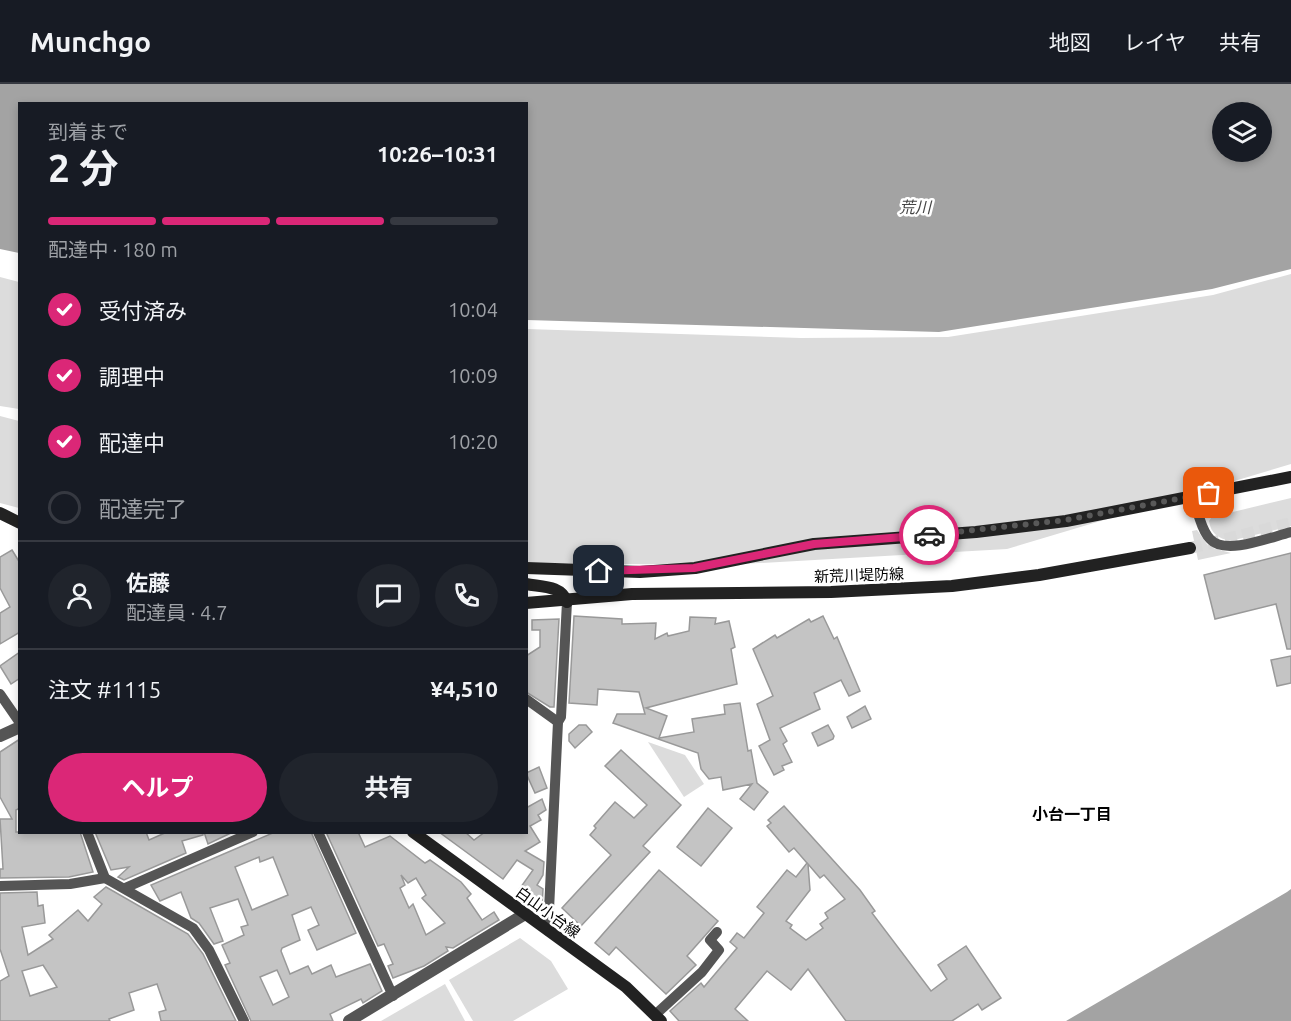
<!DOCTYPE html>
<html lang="ja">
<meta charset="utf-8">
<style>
:root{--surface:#171b24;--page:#20242c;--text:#f1f3f6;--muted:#9ea1a6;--line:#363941;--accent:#db2777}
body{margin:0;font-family:Ubuntu,"Noto Sans JP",sans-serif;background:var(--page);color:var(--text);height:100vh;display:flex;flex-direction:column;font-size:22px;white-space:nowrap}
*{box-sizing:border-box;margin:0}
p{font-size:20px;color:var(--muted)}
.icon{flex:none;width:33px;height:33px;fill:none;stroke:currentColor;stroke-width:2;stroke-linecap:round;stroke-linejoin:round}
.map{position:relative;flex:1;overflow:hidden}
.drawer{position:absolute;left:18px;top:18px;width:510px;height:732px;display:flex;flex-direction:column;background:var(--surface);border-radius:0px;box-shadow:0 3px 9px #0003}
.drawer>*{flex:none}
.controls{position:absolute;left:1212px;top:18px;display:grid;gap:12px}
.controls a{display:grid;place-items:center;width:60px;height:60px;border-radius:50%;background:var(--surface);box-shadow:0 3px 9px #0003;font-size:30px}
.pin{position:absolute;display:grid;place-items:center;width:51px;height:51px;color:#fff;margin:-26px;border-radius:12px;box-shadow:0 3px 9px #0006}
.courier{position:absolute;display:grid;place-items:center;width:60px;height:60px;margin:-30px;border:4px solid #db2777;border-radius:50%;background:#fff;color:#222;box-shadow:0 2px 8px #0007}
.overview em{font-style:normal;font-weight:700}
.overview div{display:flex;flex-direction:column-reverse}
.overview{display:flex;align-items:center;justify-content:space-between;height:102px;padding:0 30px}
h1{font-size:39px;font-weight:700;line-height:45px}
.bar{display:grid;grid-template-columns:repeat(4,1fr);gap:9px 6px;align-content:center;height:72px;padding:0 30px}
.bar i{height:8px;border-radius:4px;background:var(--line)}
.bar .active{background:var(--accent)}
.bar p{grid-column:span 4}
.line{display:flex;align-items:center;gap:15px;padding:0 30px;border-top:2px solid var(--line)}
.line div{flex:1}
.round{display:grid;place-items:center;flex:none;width:63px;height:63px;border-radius:32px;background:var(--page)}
ol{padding:0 30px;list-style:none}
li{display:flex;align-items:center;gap:18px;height:66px}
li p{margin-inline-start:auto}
li .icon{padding:6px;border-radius:50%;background:var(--accent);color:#fff;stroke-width:4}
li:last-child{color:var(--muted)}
li i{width:33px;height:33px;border:3px solid var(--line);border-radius:50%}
.cta{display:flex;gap:12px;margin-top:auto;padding:12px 30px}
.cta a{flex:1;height:69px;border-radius:36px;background:var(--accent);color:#fff;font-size:24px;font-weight:700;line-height:69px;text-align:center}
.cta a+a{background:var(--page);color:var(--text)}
header{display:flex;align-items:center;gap:36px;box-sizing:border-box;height:84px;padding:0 30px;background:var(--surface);border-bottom:2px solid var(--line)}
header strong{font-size:28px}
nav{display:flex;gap:33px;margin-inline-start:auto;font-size:21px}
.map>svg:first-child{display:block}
.green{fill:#dcdcdc}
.water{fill:#a3a3a3;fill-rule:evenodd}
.building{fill:#c4c4c4;stroke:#999;stroke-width:1.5;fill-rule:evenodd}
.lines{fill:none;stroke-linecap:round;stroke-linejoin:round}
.secondary-tunnel{stroke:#d9d9d9;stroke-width:12;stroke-dasharray:12 6;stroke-linecap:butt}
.minor{stroke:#555;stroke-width:10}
.tertiary{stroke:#555;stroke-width:12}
.secondary{stroke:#222;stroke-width:12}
.done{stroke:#595959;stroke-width:6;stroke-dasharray:0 10.8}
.route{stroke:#db2777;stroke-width:8}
.labels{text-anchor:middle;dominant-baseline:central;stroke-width:5;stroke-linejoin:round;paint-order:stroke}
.street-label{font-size:15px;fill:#000;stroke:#fff}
.water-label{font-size:16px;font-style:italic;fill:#444;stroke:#fff}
.neighbourhood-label{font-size:16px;font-weight:bold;fill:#000;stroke:#fff}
</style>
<header>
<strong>Munchgo</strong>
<nav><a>地図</a><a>レイヤ</a><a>共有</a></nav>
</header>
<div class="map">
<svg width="1291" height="937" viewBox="0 0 1291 937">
<rect width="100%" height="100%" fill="#fff"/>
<g class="green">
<polygon points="1291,190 1291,380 1007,465 725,481 527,479 527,245 801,254 948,253 1213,211"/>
<polygon points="0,193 19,198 19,325 0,322"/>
<polygon points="0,332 19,337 19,424 0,419"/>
<path d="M1291 414V442L1230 457C1218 454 1211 450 1209 437L1212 433Z"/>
<polygon points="1197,446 1209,463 1231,469 1198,476 1192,447"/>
<polygon points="648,658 685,671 704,700 684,713"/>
<polygon points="520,854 551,877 568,905 513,937 473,937 449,896"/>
<polygon points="445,900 465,937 381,937"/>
</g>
<g class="water">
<path d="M0 0H1291V185L1212 205 939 248 527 236 526 20H20L19 169 0 165ZM1222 28H1262V68H1222Z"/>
<polygon points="1291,805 1291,937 1066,937 1287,808"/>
</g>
<g class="building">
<polygon points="12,466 20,479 20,548 0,560 0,529 10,523 0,504 0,473"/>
<polygon points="1291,469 1291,565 1287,565 1276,520 1215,535 1204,491"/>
<polygon points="574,532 622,535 622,540 656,539 655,555 667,549 668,552 689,547 690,533 716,534 715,540 729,537 735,563 731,565 737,600 646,624 667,632 659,654 694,648 692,635 725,630 724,621 740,619 748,667 751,666 757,699 768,708 754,726 740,715 752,700 723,706 721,693 709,695 701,685 698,669 613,639 617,630 645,630 639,608 598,605 597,621 569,619"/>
<polygon points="823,532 834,555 837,553 860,607 849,612 841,596 814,609 820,625 780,644 787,657 783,660 792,678 782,682 784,686 774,691 759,662 770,656 757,620 773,612 753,565 775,551 777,554 809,535 811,538"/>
<polygon points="559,535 554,623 550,623 526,608 526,572 540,563 540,546 532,546 532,536"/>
<polygon points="20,568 20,594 11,600 0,582"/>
<polygon points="1291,572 1291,599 1277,602 1271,576"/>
<polygon points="865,622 871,635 852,644 847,633"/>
<polygon points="579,641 586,641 592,648 575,664 569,657 569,650"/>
<polygon points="828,641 834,652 833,655 818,662 812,649"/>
<polygon points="20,655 20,724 16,726 16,748 80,748 93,788 69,793 0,794 0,785 3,785 0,735 12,735 0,713 0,668"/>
<polygon points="621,666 681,721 643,762 650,768 581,842 562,824 611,771 590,751 596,744 594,742 615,718 634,734 647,721 605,682"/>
<polygon points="539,683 547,704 535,709 526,689"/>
<polygon points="542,715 546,726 538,731 541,736 530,742 540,758 525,767 544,778 543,791 537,801 543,805 542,823 518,807 533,786 517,776 503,795 439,748 465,748 474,756 485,748 526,748 526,724"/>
<path d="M784 722 860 806 875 827 872 829 931 907 947 895 938 881 966 862 1001 914 982 926 978 920 952 937H846L808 885 791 906 767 887 735 925 748 937H679L670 927 701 899 704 903 737 864 730 858 737 849 744 854 764 829 757 823 787 786 796 793 807 779 794 764 789 768 767 742 771 739 768 736ZM808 780 820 794 824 791 845 815 825 829 828 834 820 840 823 844 806 856 790 844 792 841 786 837 810 806Z"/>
<polygon points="708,724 732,744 701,782 677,763"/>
<polygon points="95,748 146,748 149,756 167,748 203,748 203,751 182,757 186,769 124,796 118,793 129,783 111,786"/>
<polygon points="204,748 233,748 208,760"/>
<path d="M275 748H311L356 849 317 866 308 846 319 841 311 823 292 831 300 856 282 864 281 867 290 890 308 882 312 890 331 881 336 893 370 880 382 907 363 919 361 915 330 930 333 937H251L225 881 230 879 222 861 244 851 241 843 248 841 238 815 210 824 223 857 214 860 199 839 191 834 181 808 160 817 151 801ZM259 773 260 778 273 773 288 811 252 826 235 783ZM277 886 289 913 273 921 260 893Z"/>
<path d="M326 748H358L365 763 390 752 425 779 430 776 461 798 471 810 467 814 482 836 494 828 499 836 453 864 446 863 448 867 424 882 393 894 388 882 393 880 384 860 378 862ZM401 791 408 799 416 794 426 811 422 814 445 839 426 851 413 820 409 824 400 804 405 801Z"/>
<polygon points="659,786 718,837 687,872 696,881 666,910 616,863 609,871 595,859"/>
<path d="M106 803 188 850 203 870 236 937H161L159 928 166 926 157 900 129 909 134 926 109 935 110 937H0V897L9 892 0 865V809L37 808 38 822 43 821 45 839 22 843 28 871 53 855 49 851 78 826 88 837 102 820 94 813ZM43 881 57 903 30 912 22 887Z"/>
</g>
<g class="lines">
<polyline class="secondary-tunnel" points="1190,464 1291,439"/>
<g class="minor">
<path d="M1198 430C1201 438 1203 448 1210 455 1225 472 1271 453 1291 448"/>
<polyline points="0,610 20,639"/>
<polyline points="526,615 558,638"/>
<polyline points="87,748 105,794 193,844 209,866 244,937"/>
<polyline points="318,748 393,912"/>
<polyline points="0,802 70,800 105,794"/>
<polyline points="125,804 253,748"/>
<polyline points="548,847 558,638 561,633 567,518"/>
<polyline points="656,930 702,888 719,866 710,856 717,848"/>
</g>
<g class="tertiary">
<polyline points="0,652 20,643"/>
<polyline points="349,937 525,830"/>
</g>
<g class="secondary">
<polyline points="0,429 20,439"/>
<polyline points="526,484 640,488 695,484 814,460 976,448 1066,437 1291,393"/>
<path d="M526 500C542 503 561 501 567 518"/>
<polyline points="526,519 632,510 831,508 952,502 1039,491 1190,464"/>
<polyline points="413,748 626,903 661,937"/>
</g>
</g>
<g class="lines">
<polyline class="done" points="929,451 1066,436 1209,409"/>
<polyline class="route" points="599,487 694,484 814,460 929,451"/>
</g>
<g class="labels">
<g class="street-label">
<text transform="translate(859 491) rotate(-2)">新荒川堤防線</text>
<text transform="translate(548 828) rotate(36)">白山小台線</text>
</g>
<g class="water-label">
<text x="915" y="123">荒川</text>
</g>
<g class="neighbourhood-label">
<text x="1072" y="730">小台一丁目</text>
</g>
</g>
</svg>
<div class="controls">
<a><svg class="icon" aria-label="layers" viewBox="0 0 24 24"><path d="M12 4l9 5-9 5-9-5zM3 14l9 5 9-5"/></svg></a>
</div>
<div class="pin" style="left:1209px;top:409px;background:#ea580c"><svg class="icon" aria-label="bag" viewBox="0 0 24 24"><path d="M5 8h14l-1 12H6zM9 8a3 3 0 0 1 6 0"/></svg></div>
<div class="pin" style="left:599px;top:487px;background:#1f2937"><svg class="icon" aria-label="home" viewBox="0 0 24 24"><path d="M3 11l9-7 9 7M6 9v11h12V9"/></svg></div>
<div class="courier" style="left:929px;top:451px"><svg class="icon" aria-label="car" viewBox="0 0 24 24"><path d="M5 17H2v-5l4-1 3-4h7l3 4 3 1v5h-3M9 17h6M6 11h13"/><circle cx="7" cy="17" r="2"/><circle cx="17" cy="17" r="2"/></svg></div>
<section class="drawer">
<div class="overview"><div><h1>2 分</h1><p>到着まで</p></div><em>10:26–10:31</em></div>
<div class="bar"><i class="active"></i><i class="active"></i><i class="active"></i><i></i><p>配達中 · 180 m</p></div>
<ol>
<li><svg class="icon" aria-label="check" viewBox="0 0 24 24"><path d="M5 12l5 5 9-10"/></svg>受付済み<p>10:04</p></li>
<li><svg class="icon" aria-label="check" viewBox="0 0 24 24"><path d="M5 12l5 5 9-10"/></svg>調理中<p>10:09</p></li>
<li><svg class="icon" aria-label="check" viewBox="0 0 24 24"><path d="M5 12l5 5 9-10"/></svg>配達中<p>10:20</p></li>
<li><i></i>配達完了</li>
</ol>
<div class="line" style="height:108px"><a class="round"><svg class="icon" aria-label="person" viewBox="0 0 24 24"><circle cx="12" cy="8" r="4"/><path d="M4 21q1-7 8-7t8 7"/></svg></a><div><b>佐藤</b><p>配達員 · 4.7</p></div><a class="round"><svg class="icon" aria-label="chat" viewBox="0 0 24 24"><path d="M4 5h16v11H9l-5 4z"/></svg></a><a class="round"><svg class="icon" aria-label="phone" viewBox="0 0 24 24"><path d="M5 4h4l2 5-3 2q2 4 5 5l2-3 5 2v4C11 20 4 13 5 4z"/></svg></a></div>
<div class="line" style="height:78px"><div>注文 #1115</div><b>¥4,510</b></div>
<div class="cta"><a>ヘルプ</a><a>共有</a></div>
</section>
</div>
